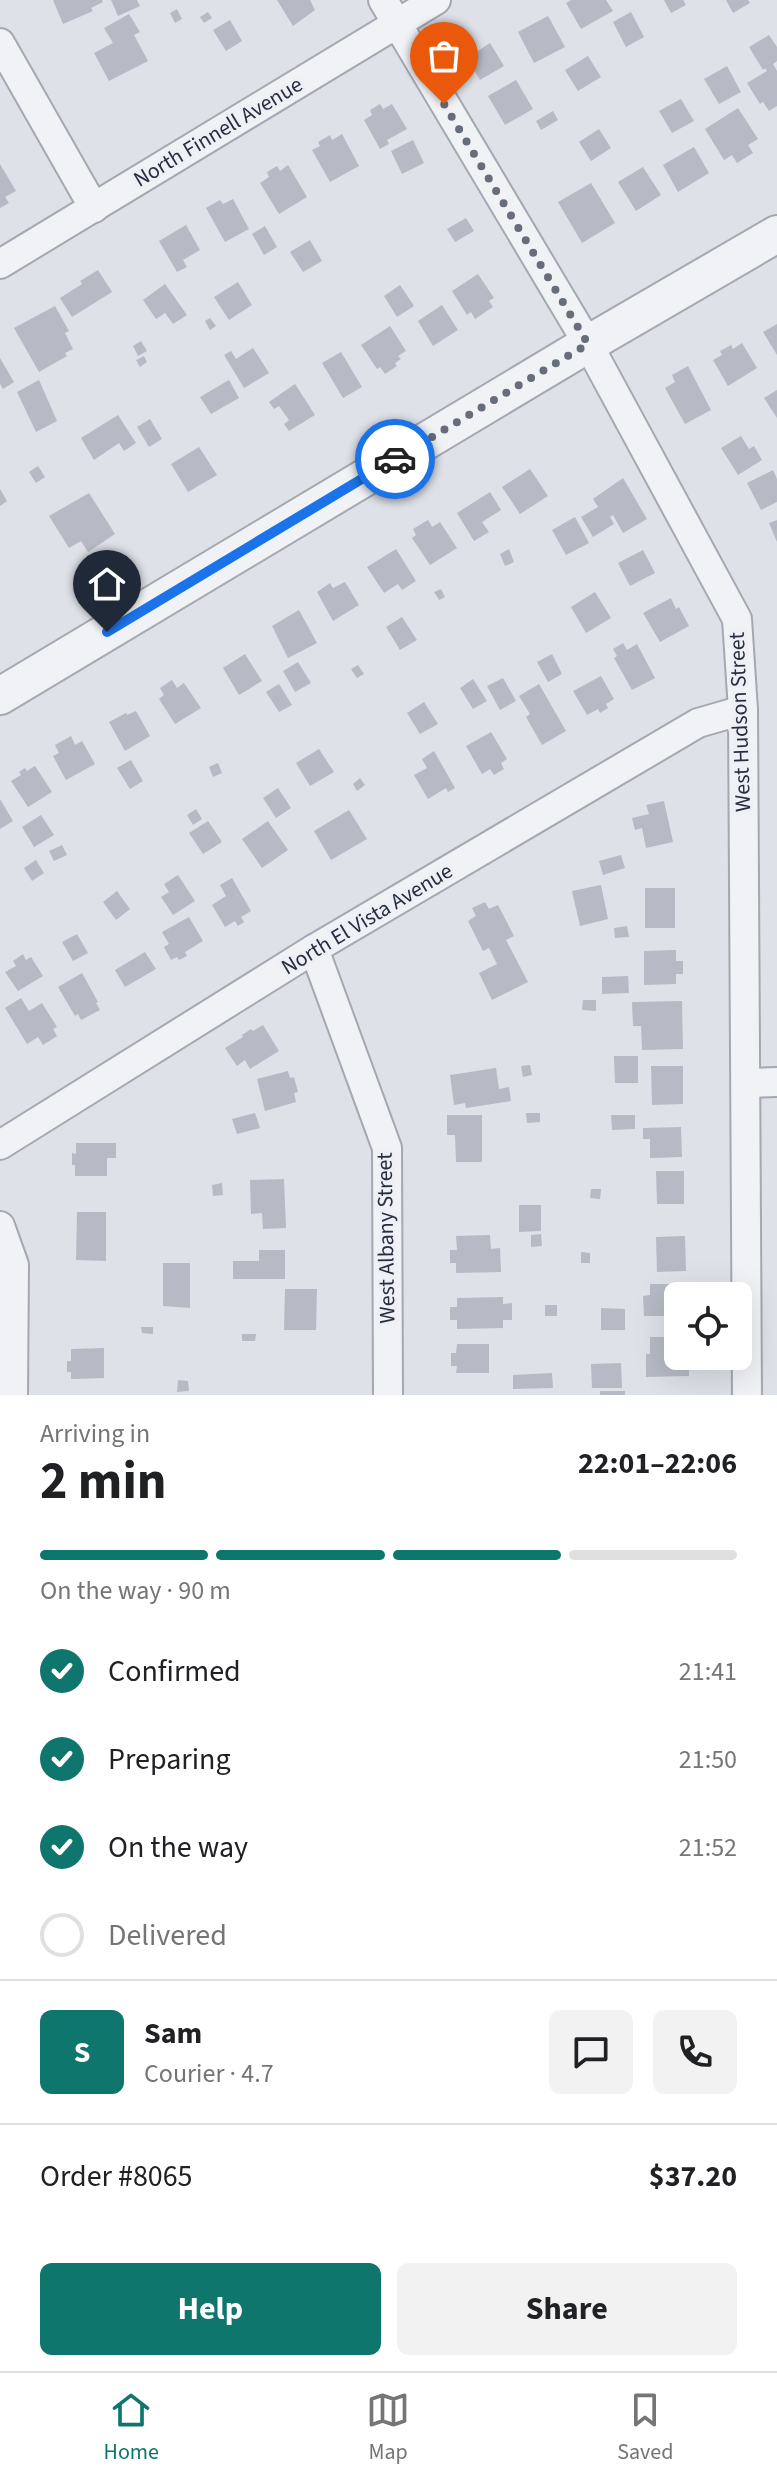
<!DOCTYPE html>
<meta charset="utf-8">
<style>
:root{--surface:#fff;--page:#f2f2f2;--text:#202124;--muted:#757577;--line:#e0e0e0;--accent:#0f766e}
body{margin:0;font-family:"Source Sans 3",sans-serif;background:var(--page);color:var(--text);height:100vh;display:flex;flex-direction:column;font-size:30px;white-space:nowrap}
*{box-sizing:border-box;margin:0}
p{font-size:26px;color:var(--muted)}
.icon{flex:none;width:44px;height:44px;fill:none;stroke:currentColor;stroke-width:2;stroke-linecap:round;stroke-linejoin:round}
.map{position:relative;height:1395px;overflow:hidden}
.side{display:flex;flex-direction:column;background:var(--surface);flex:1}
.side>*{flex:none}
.fabs{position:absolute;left:664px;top:1282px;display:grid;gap:16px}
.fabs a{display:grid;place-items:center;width:88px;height:88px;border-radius:12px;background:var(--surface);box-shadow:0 8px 32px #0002;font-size:40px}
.pin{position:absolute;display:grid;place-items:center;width:68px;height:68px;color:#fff;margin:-82px -34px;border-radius:50% 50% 50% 0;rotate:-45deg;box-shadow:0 0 8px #0007}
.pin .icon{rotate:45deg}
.courier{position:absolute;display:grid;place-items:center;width:80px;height:80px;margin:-40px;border:6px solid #1a73e8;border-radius:50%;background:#fff;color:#222;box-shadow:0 2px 10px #0007}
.headline em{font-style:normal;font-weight:700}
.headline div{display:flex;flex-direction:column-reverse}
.headline{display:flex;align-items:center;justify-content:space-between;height:136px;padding:0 40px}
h1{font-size:52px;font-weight:700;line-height:60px}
.bar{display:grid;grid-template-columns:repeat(4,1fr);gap:12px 8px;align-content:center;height:96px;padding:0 40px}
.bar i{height:10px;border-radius:6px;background:var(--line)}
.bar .active{background:var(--accent)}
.bar p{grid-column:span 4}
.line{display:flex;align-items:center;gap:20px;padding:0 40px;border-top:2px solid var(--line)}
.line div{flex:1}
.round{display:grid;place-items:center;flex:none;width:84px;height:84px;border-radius:12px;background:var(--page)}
ol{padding:0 40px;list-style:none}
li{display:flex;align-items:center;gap:24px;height:88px}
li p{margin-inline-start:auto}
li .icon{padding:8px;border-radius:50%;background:var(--accent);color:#fff;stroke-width:4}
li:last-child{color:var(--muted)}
li i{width:44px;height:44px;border:4px solid var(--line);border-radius:50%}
.action{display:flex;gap:16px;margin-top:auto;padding:16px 40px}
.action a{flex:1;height:92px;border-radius:12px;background:var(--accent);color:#fff;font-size:32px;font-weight:700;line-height:92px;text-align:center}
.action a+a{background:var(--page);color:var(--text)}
.tabs{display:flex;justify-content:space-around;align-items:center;height:112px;border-top:2px solid var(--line);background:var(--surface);font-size:22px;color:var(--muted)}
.tabs a{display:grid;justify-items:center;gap:4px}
.tabs .active{color:var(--accent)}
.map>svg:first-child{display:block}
.building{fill:#b5bac5}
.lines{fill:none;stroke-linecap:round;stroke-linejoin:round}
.minor-casing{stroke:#a3a8b2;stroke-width:32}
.tertiary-casing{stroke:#a3a8b2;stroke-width:40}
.minor{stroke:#f1f2f6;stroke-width:28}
.tertiary{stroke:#f1f2f6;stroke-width:36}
.done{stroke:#676d7b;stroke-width:8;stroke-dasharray:0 14.4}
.route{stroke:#1a73e8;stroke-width:10}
.labels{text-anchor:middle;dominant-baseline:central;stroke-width:7;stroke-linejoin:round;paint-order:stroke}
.street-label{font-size:22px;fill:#272e40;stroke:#eef0f6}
</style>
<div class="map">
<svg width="777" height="1395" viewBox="0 0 777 1395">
<rect width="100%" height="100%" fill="#dee1e8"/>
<g class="building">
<polygon points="53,0 102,0 103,2 91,8 93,11 63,24"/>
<polygon points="111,0 137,0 140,6 118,16"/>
<polygon points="277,0 310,0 315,10 293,26"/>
<polygon points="571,0 606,0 613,11 581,29 566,3"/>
<polygon points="664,0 683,0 686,5 671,13"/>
<polygon points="726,0 748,0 750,3 733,13"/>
<polygon points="177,9 182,19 175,23 170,13"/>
<polygon points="208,12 212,18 204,23 200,17"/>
<polygon points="631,12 644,37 626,47 613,22"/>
<polygon points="129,14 140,32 134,35 148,61 109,81 94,53 113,43 104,28"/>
<polygon points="548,16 565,47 534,63 518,32"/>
<polygon points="230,20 242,41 226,51 213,30"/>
<polygon points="769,35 777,47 777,61 773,64 777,71 777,106 769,111 763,102 760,104 747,83 767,71 765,68 763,70 749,47"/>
<polygon points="490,43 504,66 480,80 467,58"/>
<polygon points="588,56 601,77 578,91 565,70"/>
<polygon points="727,66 741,92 719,104 704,79"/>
<polygon points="516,80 533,109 505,125 488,96"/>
<polygon points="681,99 694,121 672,133 659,111"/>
<polygon points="380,104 383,109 392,104 407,129 387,140 389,144 380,149 364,120 372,115 370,110"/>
<polygon points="738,108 758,139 748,145 753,153 737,163 732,155 724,160 705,129"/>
<polygon points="553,111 558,120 541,130 536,121"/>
<polygon points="599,129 611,148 591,161 579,142"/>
<polygon points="342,134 359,166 330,182 312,150 320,146 318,142 330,135 332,140"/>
<polygon points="413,140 424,163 402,174 391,151"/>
<polygon points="694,147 709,173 678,192 663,165"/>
<polygon points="0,164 16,191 5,197 9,203 0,208"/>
<polygon points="288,165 307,197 279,214 260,183 269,177 267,172 277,166 280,171"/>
<polygon points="643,167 661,195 636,211 618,182"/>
<polygon points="591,183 615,223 582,243 558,202"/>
<polygon points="233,199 249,229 225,242 206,208 220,200 223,204"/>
<polygon points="466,218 474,231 455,242 447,229"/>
<polygon points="186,225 200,250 183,260 187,267 177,272 159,241"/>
<polygon points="265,226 277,247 264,255 252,234"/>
<polygon points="310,240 322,261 303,272 290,252"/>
<polygon points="98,270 112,292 72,317 60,298 82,284 80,281"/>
<polygon points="478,274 494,298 489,301 493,307 475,319 471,312 467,315 452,291"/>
<polygon points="238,282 252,305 229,320 214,297"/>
<polygon points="165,284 187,315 173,324 165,313 156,319 143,300"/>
<polygon points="400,285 414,306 397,317 384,296"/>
<polygon points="442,305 458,330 433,346 418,321"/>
<polygon points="55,306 69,331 65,333 73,349 65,353 67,356 39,372 14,328"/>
<polygon points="210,318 216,326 210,330 205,321"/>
<polygon points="777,324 777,355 763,332"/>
<polygon points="390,326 406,351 398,356 401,359 395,363 397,366 385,374 380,367 377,369 361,345"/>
<polygon points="141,341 147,351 138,356 133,346"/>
<polygon points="742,343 757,368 728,386 713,360 722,355 720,351 731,345 733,349"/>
<polygon points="253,348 269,373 244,388 224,355 231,351 236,359"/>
<polygon points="341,352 362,387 343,398 322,363"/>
<polygon points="144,356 147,362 140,367 136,360"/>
<polygon points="0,358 14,382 3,389 0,384"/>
<polygon points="688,366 711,410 685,424 665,388 675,382 672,375"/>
<polygon points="39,380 57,421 36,432 17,392"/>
<polygon points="229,380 239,398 211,414 200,397"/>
<polygon points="295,384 315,415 289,431 284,424 289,420 279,406 274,409 269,402"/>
<polygon points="777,390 777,418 764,398"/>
<polygon points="118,415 136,443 124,451 119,443 94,460 81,438"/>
<polygon points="150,419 162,439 149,447 137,427"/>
<polygon points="741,436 749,449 754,446 762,460 738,475 721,448"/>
<polygon points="199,447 217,475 188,492 171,464"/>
<polygon points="38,466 45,477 36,483 29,472"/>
<polygon points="530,469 548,496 520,514 502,487"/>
<polygon points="773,470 777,479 777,502 761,510 747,483"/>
<polygon points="623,478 647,519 623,533 613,515 610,517 614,524 593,537 581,517 598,507 593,499"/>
<polygon points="0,489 7,501 0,506"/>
<polygon points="490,492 501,510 482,522 489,532 474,541 457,513"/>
<polygon points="89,493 115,534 88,552 81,541 69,548 49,516"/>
<polygon points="575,517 589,543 566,555 552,530"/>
<polygon points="428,520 432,527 440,522 457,548 430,565 412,538 416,535 413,529"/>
<polygon points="777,520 777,542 769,523"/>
<polygon points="396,549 416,581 402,590 398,584 384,593 367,567"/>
<polygon points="509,549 514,562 505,566 500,554"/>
<polygon points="643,550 655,573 630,586 618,563"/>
<polygon points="345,582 359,605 333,621 317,592 330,583 333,588"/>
<polygon points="441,589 445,597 439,600 434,592"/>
<polygon points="595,592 611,618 586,633 571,607"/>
<polygon points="671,598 676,609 679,607 689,626 660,642 643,613"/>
<polygon points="299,610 317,643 288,658 272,626"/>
<polygon points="402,617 417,640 400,650 386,627"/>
<polygon points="623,643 627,650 637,644 655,678 632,690 614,658 617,656 613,649"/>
<polygon points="245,654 262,681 239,695 223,668"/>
<polygon points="552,654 562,674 548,682 537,662"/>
<polygon points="298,662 311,683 295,692 283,671"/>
<polygon points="358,665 364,674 357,678 351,669"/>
<polygon points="601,676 614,699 606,704 608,708 600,713 598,709 587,715 573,691"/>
<polygon points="503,678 516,701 500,710 487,686"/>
<polygon points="473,679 487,701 473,709 460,688"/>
<polygon points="172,680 177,688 184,683 201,708 175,724 159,699 164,695 160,688"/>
<polygon points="279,684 292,705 279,712 266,692"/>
<polygon points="539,684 566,731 542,745 526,717 530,714 519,696"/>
<polygon points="424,702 438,724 420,734 407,713"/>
<polygon points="136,711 150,736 125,751 109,722 126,713 127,715"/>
<polygon points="491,732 507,759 501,763 504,769 494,775 490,769 482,774 466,746"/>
<polygon points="71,736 75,745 82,741 95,764 66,780 53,756 59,753 55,745"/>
<polygon points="319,749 334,772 310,786 296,763"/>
<polygon points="434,751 455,788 448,792 446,788 428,799 414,775 427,768 422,759"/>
<polygon points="131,760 143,781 130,789 117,768"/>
<polygon points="218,763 222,773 213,777 209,767"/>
<polygon points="35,766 52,792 28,807 11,781 21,775 19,772 25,768 27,771"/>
<polygon points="360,778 365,785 357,791 353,784"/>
<polygon points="278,788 291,808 276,818 263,798"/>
<polygon points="0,799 13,821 0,829"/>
<polygon points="664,801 673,842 646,848 642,828 635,830 632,818 649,814 646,805"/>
<polygon points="196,809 202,819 193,825 187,815"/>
<polygon points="349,810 367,839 331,860 314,831"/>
<polygon points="41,815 54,835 34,847 22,827"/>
<polygon points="208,821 222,842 203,854 189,833"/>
<polygon points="268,821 288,850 262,868 242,839"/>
<polygon points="62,845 67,855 54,861 49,851"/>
<polygon points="621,855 625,868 603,875 599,861"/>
<polygon points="36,860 44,873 32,881 24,868"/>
<polygon points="178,875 195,901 173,915 161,897 169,892 164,884"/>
<polygon points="232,878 251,911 241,917 244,922 238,926 235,921 225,927 212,905 226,896 220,885"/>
<polygon points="601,885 608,919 580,926 572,891"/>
<rect x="645" y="888" width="30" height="40"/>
<polygon points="117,891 130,909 116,920 103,902"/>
<polygon points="485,902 489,909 498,905 514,936 506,940 528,982 492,1000 479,973 497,964 489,948 483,951 468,921 476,916 472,908"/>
<polygon points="189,917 203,941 185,952 187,956 179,960 177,957 171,960 164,947 169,944 162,932"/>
<polygon points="627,926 629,937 615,938 614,928"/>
<polygon points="77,934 88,953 73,961 62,942"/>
<polygon points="676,950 676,961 683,961 683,974 676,974 676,984 644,985 644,951"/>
<polygon points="145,952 156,969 125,987 115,970"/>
<polygon points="23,954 26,960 31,957 43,976 18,991 5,972 16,966 13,961"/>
<polygon points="82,973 98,1002 96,1003 100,1010 81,1020 78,1014 75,1016 58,987"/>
<polygon points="628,976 629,993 602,994 602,977"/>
<polygon points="21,998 29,1011 42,1003 57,1027 53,1029 57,1036 43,1045 38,1037 27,1044 5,1008"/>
<polygon points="583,1000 596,1000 596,1011 582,1010"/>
<polygon points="682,1001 683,1049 642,1050 641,1026 633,1026 632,1002"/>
<polygon points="263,1025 279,1051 250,1069 245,1060 237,1066 225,1048 243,1037 242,1035 251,1029 253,1031"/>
<polygon points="614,1056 638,1056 638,1083 615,1083"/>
<polygon points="530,1065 532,1075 523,1077 521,1066"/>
<polygon points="651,1066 683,1066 683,1104 652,1105"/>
<polygon points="496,1068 499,1089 509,1087 511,1101 466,1108 465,1103 454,1105 450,1075"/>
<polygon points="288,1071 290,1078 294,1077 298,1092 294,1093 296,1102 265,1111 257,1079"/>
<polygon points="255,1113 260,1128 237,1134 232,1119"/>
<polygon points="526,1113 540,1113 540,1122 527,1123"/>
<polygon points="447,1115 482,1115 482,1162 456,1162 455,1135 447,1135"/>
<polygon points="611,1115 635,1115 635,1129 612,1130"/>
<polygon points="681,1127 682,1157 650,1158 650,1139 643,1139 643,1128"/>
<polygon points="76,1143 116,1143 116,1158 107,1158 107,1176 75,1176 75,1165 72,1165 72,1153 76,1154"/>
<polygon points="656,1171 684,1171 684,1204 657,1204"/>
<polygon points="284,1179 286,1228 263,1229 262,1213 251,1214 250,1180"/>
<polygon points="222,1183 223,1195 213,1196 212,1185"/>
<polygon points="591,1189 601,1189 600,1199 590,1198"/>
<polygon points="519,1205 541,1205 541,1231 519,1232"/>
<polygon points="77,1212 106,1212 106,1261 76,1260"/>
<polygon points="541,1234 542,1246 531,1247 531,1235"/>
<polygon points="490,1235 491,1249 500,1248 501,1272 456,1273 456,1263 450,1263 450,1250 457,1250 456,1236"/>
<polygon points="685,1236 686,1271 657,1272 656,1237"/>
<polygon points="259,1250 285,1250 285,1279 233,1279 233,1261 259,1261"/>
<polygon points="581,1252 590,1253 590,1263 581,1263"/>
<polygon points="163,1263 190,1263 190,1308 163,1306"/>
<polygon points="650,1284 674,1284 675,1296 678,1296 678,1313 674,1313 675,1316 644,1316 643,1296 650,1295"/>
<polygon points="285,1289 317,1289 316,1330 284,1330"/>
<polygon points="503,1297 503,1304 512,1303 512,1320 503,1320 503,1328 457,1329 457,1320 450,1320 450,1307 457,1307 457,1298"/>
<rect x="545" y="1305" width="12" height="11"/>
<polygon points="601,1308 625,1309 625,1330 601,1330"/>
<polygon points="141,1327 153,1327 153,1334 142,1333"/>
<polygon points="242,1334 256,1334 255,1341 242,1341"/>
<polygon points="650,1337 678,1337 678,1356 689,1356 689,1376 646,1377 646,1354 650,1354"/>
<polygon points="457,1344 489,1344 489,1373 456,1373 457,1366 451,1366 451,1353 456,1353"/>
<polygon points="104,1348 104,1378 71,1379 71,1372 67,1372 67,1361 71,1361 71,1349"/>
<polygon points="621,1363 622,1388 592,1388 591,1364"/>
<polygon points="552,1373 553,1388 513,1389 513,1375"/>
<polygon points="178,1380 188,1381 189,1391 177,1392"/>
<rect x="600" y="1391" width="25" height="4"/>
</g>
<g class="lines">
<defs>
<g id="minor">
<polyline points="383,0 588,344 737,619 743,710 747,1395"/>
<polyline points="0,43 94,208"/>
<polyline points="0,264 436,0"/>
<polyline points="314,949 387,1148 388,1395"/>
<polyline points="746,1083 777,1082"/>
<polyline points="0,1145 314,949 698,723 743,710"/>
<polyline points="0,1226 14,1265 13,1395"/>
</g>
<polyline id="tertiary" points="0,696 588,344 777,234"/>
</defs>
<use href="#minor" class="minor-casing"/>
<use href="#tertiary" class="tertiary-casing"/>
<use href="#minor" class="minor"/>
<use href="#tertiary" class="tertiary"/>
</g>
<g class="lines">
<polyline class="done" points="395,459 588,344 444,104"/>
<polyline class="route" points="107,632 395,459"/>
</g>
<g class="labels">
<g class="street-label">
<text transform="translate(218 132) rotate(-31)">North Finnell Avenue</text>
<text transform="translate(740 722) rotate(-92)">West Hudson Street</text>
<text transform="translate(367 919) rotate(-31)">North El Vista Avenue</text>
<text transform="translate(386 1238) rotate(-91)">West Albany Street</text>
</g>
</g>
</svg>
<div class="fabs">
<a><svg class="icon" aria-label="locate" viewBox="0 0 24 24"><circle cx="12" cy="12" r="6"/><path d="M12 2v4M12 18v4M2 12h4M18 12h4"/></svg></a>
</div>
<div class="pin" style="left:444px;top:104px;background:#ea580c"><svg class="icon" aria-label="bag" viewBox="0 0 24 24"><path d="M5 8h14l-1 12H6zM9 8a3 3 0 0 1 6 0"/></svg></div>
<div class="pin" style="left:107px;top:632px;background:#1f2937"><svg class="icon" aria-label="home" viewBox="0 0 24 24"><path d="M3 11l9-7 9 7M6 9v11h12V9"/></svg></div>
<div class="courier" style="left:395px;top:459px"><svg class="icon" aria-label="car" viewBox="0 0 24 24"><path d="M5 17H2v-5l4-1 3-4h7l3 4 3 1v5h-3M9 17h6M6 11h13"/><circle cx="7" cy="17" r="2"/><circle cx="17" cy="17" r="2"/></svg></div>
</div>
<section class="side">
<div class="headline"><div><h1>2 min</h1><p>Arriving in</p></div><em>22:01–22:06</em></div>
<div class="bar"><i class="active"></i><i class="active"></i><i class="active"></i><i></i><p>On the way · 90 m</p></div>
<ol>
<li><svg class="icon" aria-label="check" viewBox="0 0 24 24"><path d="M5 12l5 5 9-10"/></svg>Confirmed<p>21:41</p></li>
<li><svg class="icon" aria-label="check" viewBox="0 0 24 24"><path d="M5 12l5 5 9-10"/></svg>Preparing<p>21:50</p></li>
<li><svg class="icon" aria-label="check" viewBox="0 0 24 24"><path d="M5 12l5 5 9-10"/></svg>On the way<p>21:52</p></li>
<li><i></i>Delivered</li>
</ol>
<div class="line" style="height:144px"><b class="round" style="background:var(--accent);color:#fff">S</b><div><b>Sam</b><p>Courier · 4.7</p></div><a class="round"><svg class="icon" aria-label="chat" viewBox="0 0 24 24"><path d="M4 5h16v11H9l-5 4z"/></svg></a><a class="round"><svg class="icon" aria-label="phone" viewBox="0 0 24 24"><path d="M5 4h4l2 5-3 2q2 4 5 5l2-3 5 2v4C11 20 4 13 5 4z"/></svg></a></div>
<div class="line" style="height:104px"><div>Order #8065</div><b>$37.20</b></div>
<div class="action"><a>Help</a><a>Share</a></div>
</section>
<nav class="tabs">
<a class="active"><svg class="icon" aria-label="home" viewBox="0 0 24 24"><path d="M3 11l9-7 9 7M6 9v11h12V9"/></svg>Home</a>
<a><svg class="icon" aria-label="map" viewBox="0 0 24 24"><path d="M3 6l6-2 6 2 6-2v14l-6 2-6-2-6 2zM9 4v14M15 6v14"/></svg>Map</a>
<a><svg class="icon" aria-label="saved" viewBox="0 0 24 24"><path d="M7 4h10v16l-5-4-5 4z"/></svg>Saved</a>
</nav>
